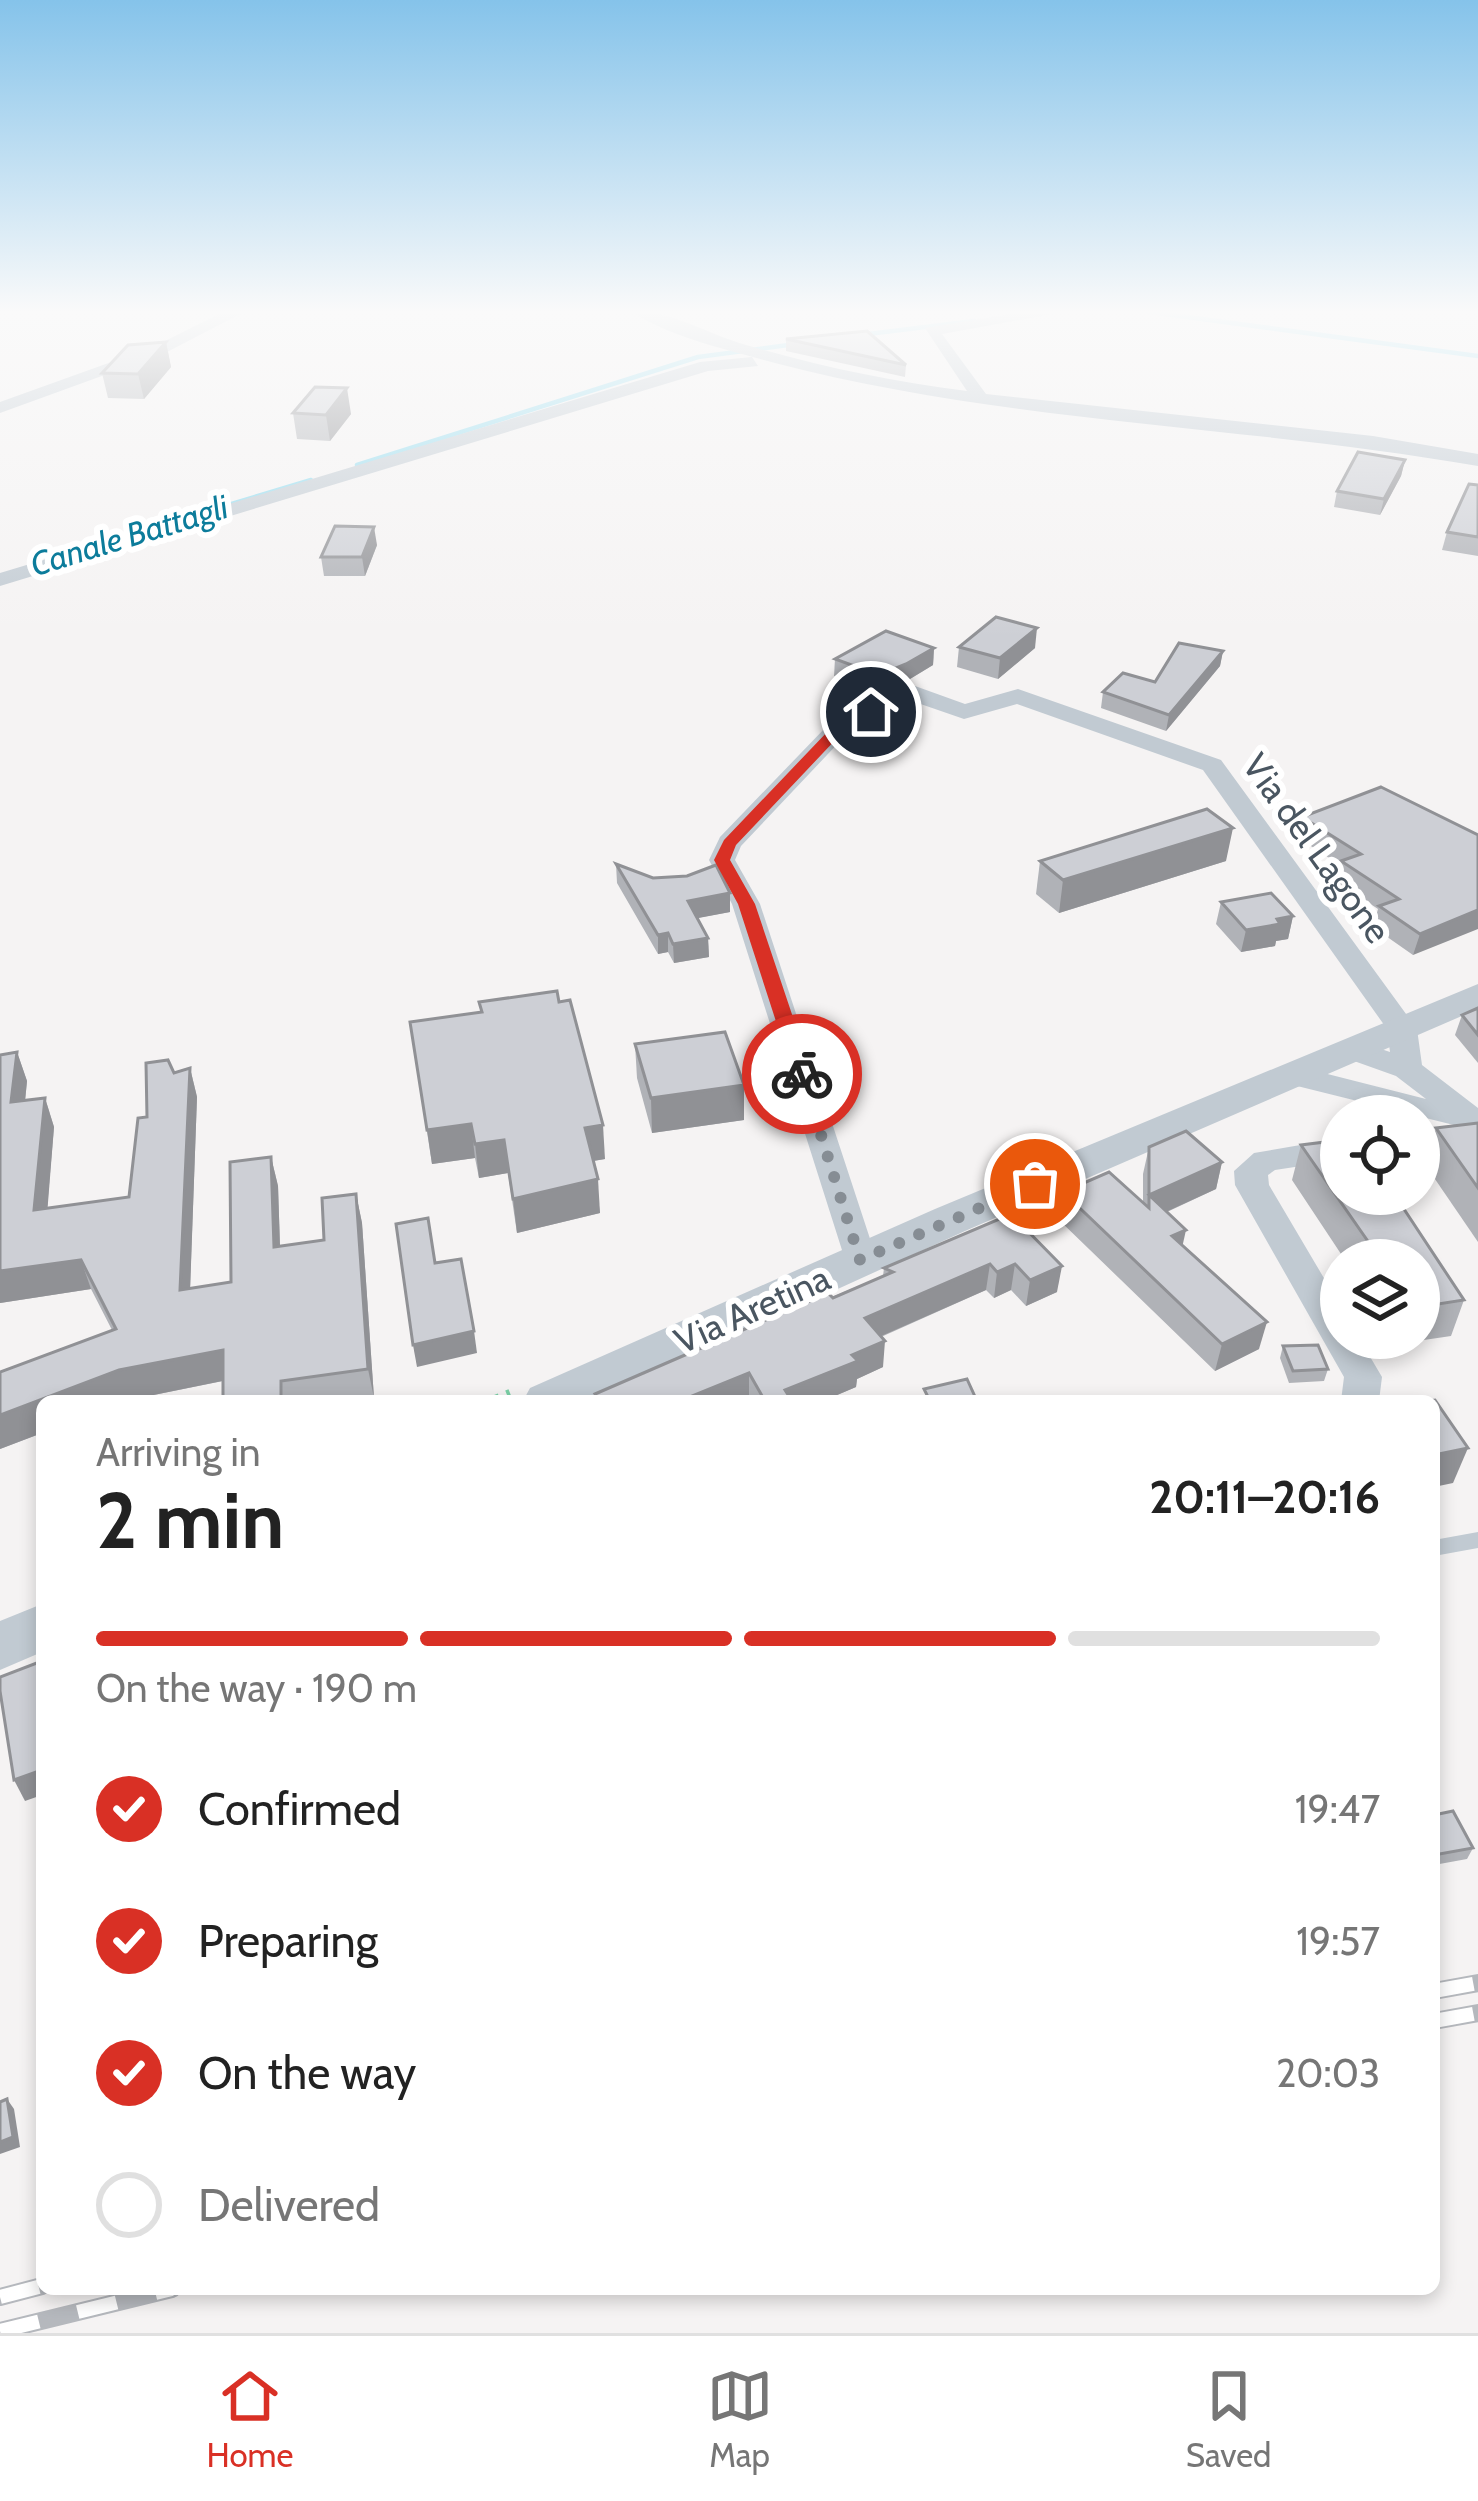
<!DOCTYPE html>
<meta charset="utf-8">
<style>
:root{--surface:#fff;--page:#f6f6f6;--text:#222;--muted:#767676;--line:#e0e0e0;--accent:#d93025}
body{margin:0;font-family:Cabin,sans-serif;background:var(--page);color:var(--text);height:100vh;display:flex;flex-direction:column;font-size:45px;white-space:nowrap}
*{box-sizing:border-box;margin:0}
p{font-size:39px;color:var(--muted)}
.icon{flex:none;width:66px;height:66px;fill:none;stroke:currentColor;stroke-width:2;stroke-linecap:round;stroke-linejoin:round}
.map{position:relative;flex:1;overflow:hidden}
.sheet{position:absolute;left:36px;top:1395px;width:1404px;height:900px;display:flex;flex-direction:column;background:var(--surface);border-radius:18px;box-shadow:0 6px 18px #0003}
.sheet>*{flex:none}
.controls{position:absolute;left:1320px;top:1095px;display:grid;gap:24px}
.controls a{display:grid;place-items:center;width:120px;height:120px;border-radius:50%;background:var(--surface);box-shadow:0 6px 18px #0003;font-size:60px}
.pin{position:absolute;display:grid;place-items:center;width:102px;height:102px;color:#fff;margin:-51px;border:6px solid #fff;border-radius:50%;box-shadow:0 3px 12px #0007}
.courier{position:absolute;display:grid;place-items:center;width:120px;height:120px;margin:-60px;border:9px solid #d93025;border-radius:50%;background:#fff;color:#222;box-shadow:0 3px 15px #0007}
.head em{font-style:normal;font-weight:800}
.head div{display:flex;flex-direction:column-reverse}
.head{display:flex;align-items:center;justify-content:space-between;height:204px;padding:0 60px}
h1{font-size:78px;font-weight:800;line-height:90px}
.bar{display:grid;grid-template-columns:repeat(4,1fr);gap:18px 12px;align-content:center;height:144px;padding:0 60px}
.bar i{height:15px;border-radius:9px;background:var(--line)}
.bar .on{background:var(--accent)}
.bar p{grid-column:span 4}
ol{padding:0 60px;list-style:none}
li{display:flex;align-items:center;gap:36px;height:132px}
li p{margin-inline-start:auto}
li .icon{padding:12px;border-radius:50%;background:var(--accent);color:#fff;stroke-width:4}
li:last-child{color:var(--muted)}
li i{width:66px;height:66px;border:6px solid var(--line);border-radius:50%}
.dock{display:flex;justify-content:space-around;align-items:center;height:168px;border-top:3px solid var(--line);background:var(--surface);font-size:33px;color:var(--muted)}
.dock a{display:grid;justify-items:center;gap:6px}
.dock .on{color:var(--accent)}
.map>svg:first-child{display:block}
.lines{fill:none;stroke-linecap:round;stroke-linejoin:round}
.stream-far1{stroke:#90daee;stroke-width:4.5}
.stream{stroke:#90daee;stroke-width:6}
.path{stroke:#7ad0a6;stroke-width:8;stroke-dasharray:10 8;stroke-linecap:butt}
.service{fill:#c1cad2;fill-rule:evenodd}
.minor{fill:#c1cad2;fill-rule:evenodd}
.tertiary{fill:#c1cad2;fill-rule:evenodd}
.rail-casing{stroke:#b5b8bd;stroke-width:18}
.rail{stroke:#fff;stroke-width:14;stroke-dasharray:40;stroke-linecap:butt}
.wall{fill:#b0b2b7}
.shaded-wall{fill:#909195}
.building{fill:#cdcfd5;stroke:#909195;stroke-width:3}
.route{fill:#d93025}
.done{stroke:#868d94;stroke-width:12;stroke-dasharray:0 21.6}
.labels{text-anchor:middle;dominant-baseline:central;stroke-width:12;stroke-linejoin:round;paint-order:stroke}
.far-water-label{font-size:33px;font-style:italic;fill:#0c7c9b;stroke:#fff}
.street-label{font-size:36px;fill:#4a5661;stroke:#fff}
</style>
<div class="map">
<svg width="1478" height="2333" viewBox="0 0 1478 2333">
<rect width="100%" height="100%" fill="#f5f3f3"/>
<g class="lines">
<g class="stream-far1">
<polyline points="1135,310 1478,356"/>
<polyline points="860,335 974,321"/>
<polyline points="357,465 698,357 796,344"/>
<polyline points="118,538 311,480"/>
</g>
<polyline class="stream" points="97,544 128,535"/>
<polyline class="path" points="490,1401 510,1393"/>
<polygon class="service" points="1478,1532 1478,1548 1434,1556 1434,1540"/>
<g class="minor">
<polygon points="227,310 248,310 165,353 0,413 0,402 153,347"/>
<path d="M629 310C671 310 707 334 746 345 818 366 892 382 967 391L925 328 1035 310H1075L942 334 986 394 1373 436 1478 454V466C1245 425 1004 423 775 363 729 350 668 337 629 310Z"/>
<polygon points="752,357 758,366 708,371 0,586 0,573 700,362"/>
<polygon points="899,686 915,686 965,704 1018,689 1221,760 1417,1029 1422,1065 1478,1108 1478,1131 1277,1081 1272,1074 1288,1064 1426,1099 1396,1076 1340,1056 1336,1049 1351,1039 1390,1052 1387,1029 1203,770 1017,704 964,719 909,700 844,737 741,846 735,860 760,904 877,1260 872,1269 848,1269 732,904 709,860 720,837 826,727"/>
<polygon points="1341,1138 1341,1160 1275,1170 1268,1175 1269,1185 1341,1307 1341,1338 1359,1338 1382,1377 1379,1401 1341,1401 1344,1377 1235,1185 1234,1171 1254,1153"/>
</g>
<g class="tertiary">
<polygon points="1478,984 1478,1009 965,1231 592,1401 523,1401 530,1388 935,1209"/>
<polygon points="42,1604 42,1652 0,1670 0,1621"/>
</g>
<defs>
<g id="rail">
<polyline points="1434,1991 1478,1983"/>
<polyline points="1434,2021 1478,2013"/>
<polyline points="0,2297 42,2286"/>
<polyline points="0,2331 172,2289"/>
</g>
</defs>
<use href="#rail" class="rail-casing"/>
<use href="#rail" class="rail"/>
</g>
<g class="wall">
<polygon points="786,339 906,365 905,377 786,351"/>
<polygon points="166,342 171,367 144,399 108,398 102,373"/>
<polygon points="293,413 351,414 330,441 297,439"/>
<polygon points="1405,460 1401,476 1380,515 1334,507 1337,491"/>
<polygon points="1478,485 1478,556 1442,550 1447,532"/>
<polygon points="377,545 365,576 324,576 321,557"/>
<polygon points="959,647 1035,648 998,679 957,667"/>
<polygon points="934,648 933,665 905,682 878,693 834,676 835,659"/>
<polygon points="1223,651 1220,666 1166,731 1101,708 1103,692 1155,682"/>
<polygon points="1302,817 1478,835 1413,955 1373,927 1378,909 1336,881 1340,865 1297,837"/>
<polygon points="1040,861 1226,861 1059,913 1036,894"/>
<polygon points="616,864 653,878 730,893 730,912 697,918 708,938 709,957 674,963 668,952 658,954 617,883"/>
<polygon points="1221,902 1293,916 1288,939 1276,941 1275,946 1241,952 1216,924"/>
<polygon points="1478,1008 1478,1063 1455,1035 1462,1015"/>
<polygon points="410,1022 605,1159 593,1161 600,1213 517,1233 508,1173 479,1178 475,1158 432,1164"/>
<polygon points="635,1044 744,1120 652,1133 637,1078"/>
<polygon points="17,1052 27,1081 25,1101 45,1098 54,1127 47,1209 129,1197 138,1118 147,1117 146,1063 168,1060 174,1073 190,1068 197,1097 190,1289 231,1282 230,1162 271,1157 278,1186 280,1246 324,1240 322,1198 356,1194 362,1223 374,1398 356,1401 223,1401 223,1381 124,1401 42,1401 42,1433 0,1449 0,1372 112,1330 91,1289 0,1303 0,1055"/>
<polygon points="1478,1123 1478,1242 1424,1163 1436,1128"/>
<polygon points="1301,1145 1464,1300 1451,1336 1390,1345 1386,1338 1419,1338 1419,1260 1345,1260 1292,1180"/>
<polygon points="1149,1147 1222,1162 1216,1189 1167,1212 1182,1245 1259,1349 1215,1371 1058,1219 1063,1192 1143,1203 1143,1174"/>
<polygon points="1011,1214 1057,1292 1026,1306 1011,1290 994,1298 986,1290 881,1337 883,1367 857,1379 856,1387 823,1401 750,1401 749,1399 744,1401 595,1401 595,1394 883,1276 884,1268"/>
<polygon points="1283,1346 1328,1369 1324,1381 1289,1383 1280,1358"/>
<polygon points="1434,1815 1473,1848 1467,1859 1434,1865"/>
</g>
<g class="shaded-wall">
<polygon points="166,342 171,367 144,399 138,374"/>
<polygon points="347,388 351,414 330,441 326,415"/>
<polygon points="1405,460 1401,476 1380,515 1384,499"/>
<polygon points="374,527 377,545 365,576 362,557"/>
<polygon points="1037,628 1035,648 998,679 1000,658"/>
<polygon points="934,648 933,665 905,682 878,693 879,675"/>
<polygon points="1223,651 1220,666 1166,731 1169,715"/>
<polygon points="1233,828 1226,861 1059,913 1063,880"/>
<polygon points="730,893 730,912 688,920 688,901"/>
<polygon points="1478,910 1478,929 1413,955 1420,934"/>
<polygon points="1293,916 1288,939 1276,941 1275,946 1241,952 1246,930 1277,919"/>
<polygon points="668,933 668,952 658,954 658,935"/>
<polygon points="708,938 709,957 674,963 673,944"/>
<polygon points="17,1052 27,1081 22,1131 11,1102"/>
<polygon points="190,1068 197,1097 189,1320 180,1290"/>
<polygon points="744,1085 744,1120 652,1133 651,1098"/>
<polygon points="45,1098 54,1127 45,1240 34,1210"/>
<polygon points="471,1124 475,1158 432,1164 427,1130"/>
<polygon points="603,1125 605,1159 587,1162 585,1128"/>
<polygon points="504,1140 508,1173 479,1178 475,1144"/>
<polygon points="271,1157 278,1186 281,1277 274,1247"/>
<polygon points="1222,1162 1216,1189 1146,1221 1149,1195"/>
<polygon points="598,1179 600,1213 517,1233 513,1199"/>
<polygon points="356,1194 362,1223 374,1398 368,1369"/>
<polygon points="1186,1230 1180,1257 1172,1236"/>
<polygon points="81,1260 91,1289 0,1303 0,1271"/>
<polygon points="990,1264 986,1290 863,1344 865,1318"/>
<polygon points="1015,1264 1011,1290 994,1298 997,1272"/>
<polygon points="1062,1266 1057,1292 1026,1306 1030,1280"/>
<polygon points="1267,1322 1259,1349 1215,1371 1222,1344"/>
<polygon points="474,1331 477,1353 417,1367 413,1345"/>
<polygon points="885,1341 883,1367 857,1379 856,1387 823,1401 785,1401 785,1390 852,1355"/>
<polygon points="223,1350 232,1379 124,1401 42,1401 42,1433 0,1449 0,1415 119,1370"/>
<polygon points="749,1373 749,1399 744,1401 680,1401"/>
<polygon points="1468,1448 1453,1483 1434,1487 1434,1455"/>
<polygon points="42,1770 42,1795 25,1801 14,1780"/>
<polygon points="7,2099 14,2109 20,2147 0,2154 0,2142"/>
</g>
<g class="building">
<polygon points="867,331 906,365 786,339"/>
<polygon points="166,342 138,374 102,373 128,345"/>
<polygon points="315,387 347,388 326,415 293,413"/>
<polygon points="1358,452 1405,460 1384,499 1337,491"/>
<polygon points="1469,484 1478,485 1478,537 1447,532"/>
<polygon points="335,526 374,527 362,557 321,557"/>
<polygon points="996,617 1037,628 1000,658 959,647"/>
<polygon points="886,631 934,648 906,664 879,675 835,659"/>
<polygon points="1179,643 1223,651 1169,715 1103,692 1123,673 1155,682"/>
<polygon points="1381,787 1478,835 1478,910 1420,934 1379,906 1399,899 1341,861 1361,854 1302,817"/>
<polygon points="1207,809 1233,828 1063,880 1040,861"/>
<polygon points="616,864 653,878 687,876 716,865 730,893 688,901 708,938 673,944 668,933 658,935"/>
<polygon points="1271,893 1293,916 1277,919 1280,924 1246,930 1221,902"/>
<polygon points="557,991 559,1002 570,1000 603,1125 585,1128 598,1179 513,1199 504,1140 475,1144 471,1124 427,1130 410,1022 482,1012 479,1002"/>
<polygon points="1478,1008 1478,1035 1462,1015"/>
<polygon points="725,1032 744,1085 651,1098 635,1044"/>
<polygon points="17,1052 11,1102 45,1098 34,1210 129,1197 138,1118 147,1117 146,1063 168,1060 174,1073 190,1068 180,1290 231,1282 230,1162 271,1157 274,1247 324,1240 322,1198 356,1194 368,1369 281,1381 281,1401 223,1401 223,1350 119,1370 0,1415 0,1372 116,1329 81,1260 0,1271 0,1055"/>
<polygon points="1478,1123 1478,1188 1436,1128"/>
<polygon points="1186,1131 1222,1162 1149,1195 1186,1230 1172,1236 1267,1322 1222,1344 1063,1192 1109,1172 1149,1208 1149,1147"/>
<polygon points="1341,1140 1341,1194 1394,1194 1464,1300 1419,1307 1419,1260 1381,1260 1301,1145"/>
<polygon points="1011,1214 1062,1266 1030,1280 1015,1264 997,1272 990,1264 865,1318 885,1341 852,1355 858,1361 785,1390 792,1401 765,1401 749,1373 680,1401 600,1401 595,1394 828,1293 833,1298 893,1272 884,1268"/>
<polygon points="428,1218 435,1263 461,1259 474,1331 413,1345 396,1224"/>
<polygon points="1318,1345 1328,1369 1293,1371 1283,1346"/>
<polygon points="967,1379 977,1401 930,1401 924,1389"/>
<polygon points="1435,1400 1468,1448 1434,1455 1434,1401 1428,1401"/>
<polygon points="42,1661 42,1770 14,1780 0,1691 0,1677"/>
<polygon points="1453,1811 1473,1848 1434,1855 1434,1815"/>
<polygon points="7,2099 13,2137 0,2142 0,2102"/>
</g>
<linearGradient id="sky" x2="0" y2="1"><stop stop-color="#85c3ea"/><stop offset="0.49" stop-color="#fafafa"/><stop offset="1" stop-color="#fafafa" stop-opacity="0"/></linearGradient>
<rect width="1478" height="637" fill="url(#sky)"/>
<polygon class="route" points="866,709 878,712 840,735 736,845 730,860 755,904 812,1074 802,1080 793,1074 738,904 714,860 724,840 830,729"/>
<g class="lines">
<polyline class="done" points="802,1074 860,1260 1035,1184"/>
</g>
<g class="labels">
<g class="far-water-label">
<text transform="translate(129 535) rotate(-17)">Canale Battagli</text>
</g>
<g class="street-label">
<text transform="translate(1317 848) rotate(54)">Via del Lagone</text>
<text transform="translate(752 1309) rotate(-24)">Via Aretina</text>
</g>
</g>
</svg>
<div class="controls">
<a><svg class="icon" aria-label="locate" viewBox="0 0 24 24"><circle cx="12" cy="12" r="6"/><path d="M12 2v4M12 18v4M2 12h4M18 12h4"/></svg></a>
<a><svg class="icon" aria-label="layers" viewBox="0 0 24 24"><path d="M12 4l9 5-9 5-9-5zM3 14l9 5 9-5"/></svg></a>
</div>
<div class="pin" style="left:1035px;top:1184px;background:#ea580c"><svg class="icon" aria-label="bag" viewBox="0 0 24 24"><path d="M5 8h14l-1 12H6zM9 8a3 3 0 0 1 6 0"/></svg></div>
<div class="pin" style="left:871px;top:712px;background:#1f2937"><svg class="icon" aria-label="home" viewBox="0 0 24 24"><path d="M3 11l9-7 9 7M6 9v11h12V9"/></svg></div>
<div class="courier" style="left:802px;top:1074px"><svg class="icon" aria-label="bike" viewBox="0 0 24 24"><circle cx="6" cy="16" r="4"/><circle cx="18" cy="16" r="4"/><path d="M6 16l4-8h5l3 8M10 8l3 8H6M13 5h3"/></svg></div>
<section class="sheet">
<div class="head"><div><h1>2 min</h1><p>Arriving in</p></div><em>20:11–20:16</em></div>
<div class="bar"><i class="on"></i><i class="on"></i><i class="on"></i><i></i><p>On the way · 190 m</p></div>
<ol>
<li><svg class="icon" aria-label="check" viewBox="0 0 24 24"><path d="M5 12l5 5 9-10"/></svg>Confirmed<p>19:47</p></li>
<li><svg class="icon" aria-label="check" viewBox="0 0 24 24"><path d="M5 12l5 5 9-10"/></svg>Preparing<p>19:57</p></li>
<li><svg class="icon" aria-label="check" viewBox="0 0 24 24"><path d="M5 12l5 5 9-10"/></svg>On the way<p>20:03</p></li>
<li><i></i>Delivered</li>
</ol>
</section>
</div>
<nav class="dock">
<a class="on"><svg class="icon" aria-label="home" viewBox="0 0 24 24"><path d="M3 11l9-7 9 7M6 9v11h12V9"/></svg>Home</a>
<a><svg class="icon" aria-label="map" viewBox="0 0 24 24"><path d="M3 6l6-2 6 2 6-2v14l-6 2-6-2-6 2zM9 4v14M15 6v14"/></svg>Map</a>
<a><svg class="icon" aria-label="saved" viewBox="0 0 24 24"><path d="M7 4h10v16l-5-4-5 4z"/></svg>Saved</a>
</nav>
